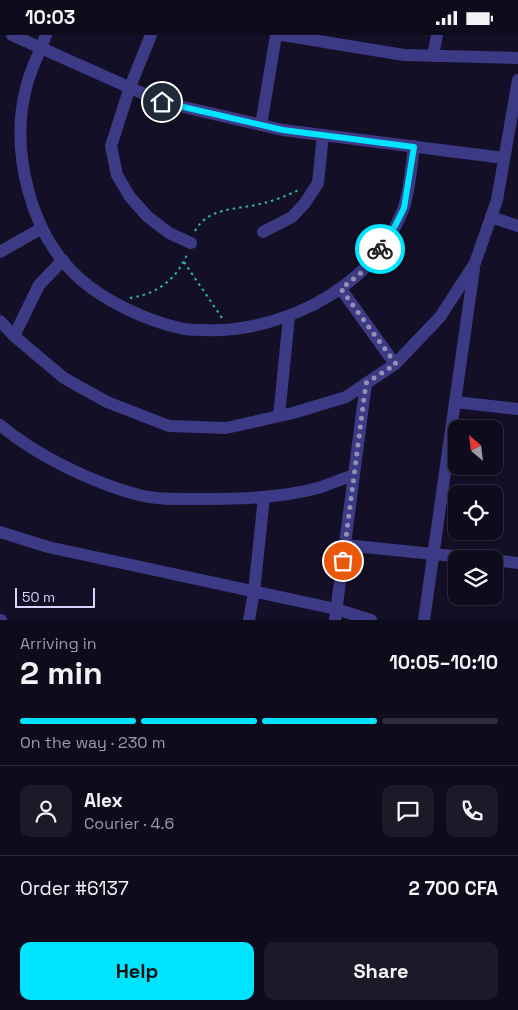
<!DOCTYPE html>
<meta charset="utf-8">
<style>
:root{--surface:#0e0b1c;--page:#1c1929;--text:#f1f3f6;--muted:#9b9ba3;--line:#2e2b3b;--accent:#00e5ff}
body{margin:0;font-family:"Space Grotesk",sans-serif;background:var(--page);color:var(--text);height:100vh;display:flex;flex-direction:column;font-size:19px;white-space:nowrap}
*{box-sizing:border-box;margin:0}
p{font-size:16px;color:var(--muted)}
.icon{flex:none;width:28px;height:28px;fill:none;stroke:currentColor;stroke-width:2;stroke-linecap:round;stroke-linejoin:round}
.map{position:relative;height:585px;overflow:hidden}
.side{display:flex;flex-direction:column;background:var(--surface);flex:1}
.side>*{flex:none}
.needle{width:32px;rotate:332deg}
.controls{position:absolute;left:448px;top:385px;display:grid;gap:10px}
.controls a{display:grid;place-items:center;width:55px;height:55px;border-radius:10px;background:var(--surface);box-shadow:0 1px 4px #0004,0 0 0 1px var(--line);font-size:25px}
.scale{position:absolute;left:15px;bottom:12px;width:80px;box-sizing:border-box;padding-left:5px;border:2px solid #d9d4ff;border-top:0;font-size:14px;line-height:18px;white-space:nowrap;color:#d9d4ff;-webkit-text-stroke:4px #130f26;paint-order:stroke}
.pin{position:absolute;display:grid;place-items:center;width:42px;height:42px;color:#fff;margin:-21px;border:2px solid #fff;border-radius:50%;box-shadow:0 1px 5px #0007}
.courier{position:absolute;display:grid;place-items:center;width:50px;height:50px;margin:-25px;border:4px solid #00e5ff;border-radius:50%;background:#fff;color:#222;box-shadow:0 1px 6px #0007}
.head em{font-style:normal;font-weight:700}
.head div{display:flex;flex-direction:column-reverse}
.head{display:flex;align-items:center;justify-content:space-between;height:85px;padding:0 20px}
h1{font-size:32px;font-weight:700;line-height:38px}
.bar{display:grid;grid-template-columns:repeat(4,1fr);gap:8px 5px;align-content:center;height:60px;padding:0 20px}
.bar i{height:6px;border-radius:4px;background:var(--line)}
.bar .current{background:var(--accent)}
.bar p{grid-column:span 4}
.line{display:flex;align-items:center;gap:12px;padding:0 20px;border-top:1px solid var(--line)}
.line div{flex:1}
.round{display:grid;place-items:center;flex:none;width:52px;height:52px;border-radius:10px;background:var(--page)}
.button{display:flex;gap:10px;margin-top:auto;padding:10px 20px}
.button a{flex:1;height:58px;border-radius:10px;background:var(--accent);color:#111;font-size:20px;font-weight:700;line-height:58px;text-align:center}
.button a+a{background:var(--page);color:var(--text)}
.status{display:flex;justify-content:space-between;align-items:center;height:35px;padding:0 25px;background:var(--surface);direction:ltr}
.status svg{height:14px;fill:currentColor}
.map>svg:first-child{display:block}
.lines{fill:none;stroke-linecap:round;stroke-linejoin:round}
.path{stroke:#2fb8b0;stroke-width:2;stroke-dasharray:2.5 4;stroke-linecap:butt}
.minor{stroke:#3d3a85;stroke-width:12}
.done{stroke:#948fb3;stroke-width:5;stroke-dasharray:0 9}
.route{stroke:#00e5ff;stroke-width:6}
</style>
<div class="status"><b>10:03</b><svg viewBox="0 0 49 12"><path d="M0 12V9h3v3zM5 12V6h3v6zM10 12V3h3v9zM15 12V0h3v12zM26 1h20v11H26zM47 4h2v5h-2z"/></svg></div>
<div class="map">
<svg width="518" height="585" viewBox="0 0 518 585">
<rect width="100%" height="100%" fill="#130f26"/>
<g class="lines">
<g class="path">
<path d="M195 196C208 172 236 175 260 169 274 166 288 160 301 154"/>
<polyline points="184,227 222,283"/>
<path d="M130 263C158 259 178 243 188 217"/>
</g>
<g class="minor">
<polyline points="12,0 162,67 283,95 504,123"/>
<path d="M46 0C40 17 30 35 26 53 10 116 30 200 80 244 105 266 147 286 180 293 187 295 195 295 203 295 243 297 279 287 315 269 356 247 385 219 403 175 410 156 411 132 414 111"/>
<polyline points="151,0 130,52 111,111 117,140 130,162 147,181 169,198 191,208"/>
<polyline points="282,0 404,20 518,23"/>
<polyline points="433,21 437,0"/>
<polyline points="261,90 276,0"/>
<polyline points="491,182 518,191"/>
<polyline points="263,197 292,182 305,168 318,148 323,100"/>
<polyline points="0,217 42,193"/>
<polyline points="341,254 395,329"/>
<polyline points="0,286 14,301 64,343 107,367 169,391 226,393 293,378 346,362 395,329 440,282 475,228 497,165 518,45"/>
<polyline points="14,301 39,250 63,225"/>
<polyline points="455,367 518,374"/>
<polyline points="279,381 289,282"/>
<path d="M0 390C37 421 93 448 139 460 158 465 181 464 200 464 240 464 280 463 318 453 330 449 342 444 354 440"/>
<polyline points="0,497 48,512 336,574 371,585"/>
<polyline points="345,510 482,524"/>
<polyline points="494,525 518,528"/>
<polyline points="0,585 1,585"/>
<polyline points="249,585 254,557 264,462"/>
<polyline points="335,585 366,348"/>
<polyline points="424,585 474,234"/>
</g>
</g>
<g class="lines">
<polyline class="done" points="343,526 366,348 396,329 341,254 367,233 380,214"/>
<polyline class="route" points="162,67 283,95 414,112 404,173 395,191 380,214"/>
</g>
</svg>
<div class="controls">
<a><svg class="needle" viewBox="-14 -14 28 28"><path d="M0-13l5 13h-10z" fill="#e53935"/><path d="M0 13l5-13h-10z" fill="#9b9ba3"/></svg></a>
<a><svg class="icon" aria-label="locate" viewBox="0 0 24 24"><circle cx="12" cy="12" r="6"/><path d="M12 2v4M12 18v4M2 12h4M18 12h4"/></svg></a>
<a><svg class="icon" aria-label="layers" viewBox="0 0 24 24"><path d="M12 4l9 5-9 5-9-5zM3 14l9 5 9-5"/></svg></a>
</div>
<div class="scale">50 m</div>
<div class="pin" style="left:343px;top:526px;background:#ea580c"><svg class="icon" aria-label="bag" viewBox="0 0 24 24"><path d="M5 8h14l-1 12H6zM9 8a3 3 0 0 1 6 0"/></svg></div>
<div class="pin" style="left:162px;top:67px;background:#1f2937"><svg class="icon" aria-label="home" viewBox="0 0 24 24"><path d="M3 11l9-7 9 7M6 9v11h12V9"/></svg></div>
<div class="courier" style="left:380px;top:214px"><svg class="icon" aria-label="bike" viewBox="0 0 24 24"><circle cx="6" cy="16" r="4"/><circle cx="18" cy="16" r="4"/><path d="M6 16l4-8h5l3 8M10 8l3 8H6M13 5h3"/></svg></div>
</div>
<section class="side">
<div class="head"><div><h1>2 min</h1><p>Arriving in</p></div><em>10:05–10:10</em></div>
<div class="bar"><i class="current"></i><i class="current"></i><i class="current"></i><i></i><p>On the way · 230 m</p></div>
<div class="line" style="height:90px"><a class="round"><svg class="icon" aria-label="person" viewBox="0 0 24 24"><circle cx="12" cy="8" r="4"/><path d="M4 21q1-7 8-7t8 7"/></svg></a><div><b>Alex</b><p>Courier · 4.6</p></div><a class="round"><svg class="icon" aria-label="chat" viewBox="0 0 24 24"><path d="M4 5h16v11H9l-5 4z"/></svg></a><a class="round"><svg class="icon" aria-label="phone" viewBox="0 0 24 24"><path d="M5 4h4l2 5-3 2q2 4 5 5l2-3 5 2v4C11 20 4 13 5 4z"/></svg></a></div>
<div class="line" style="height:65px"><div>Order #6137</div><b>2 700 CFA</b></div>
<div class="button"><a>Help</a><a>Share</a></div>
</section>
